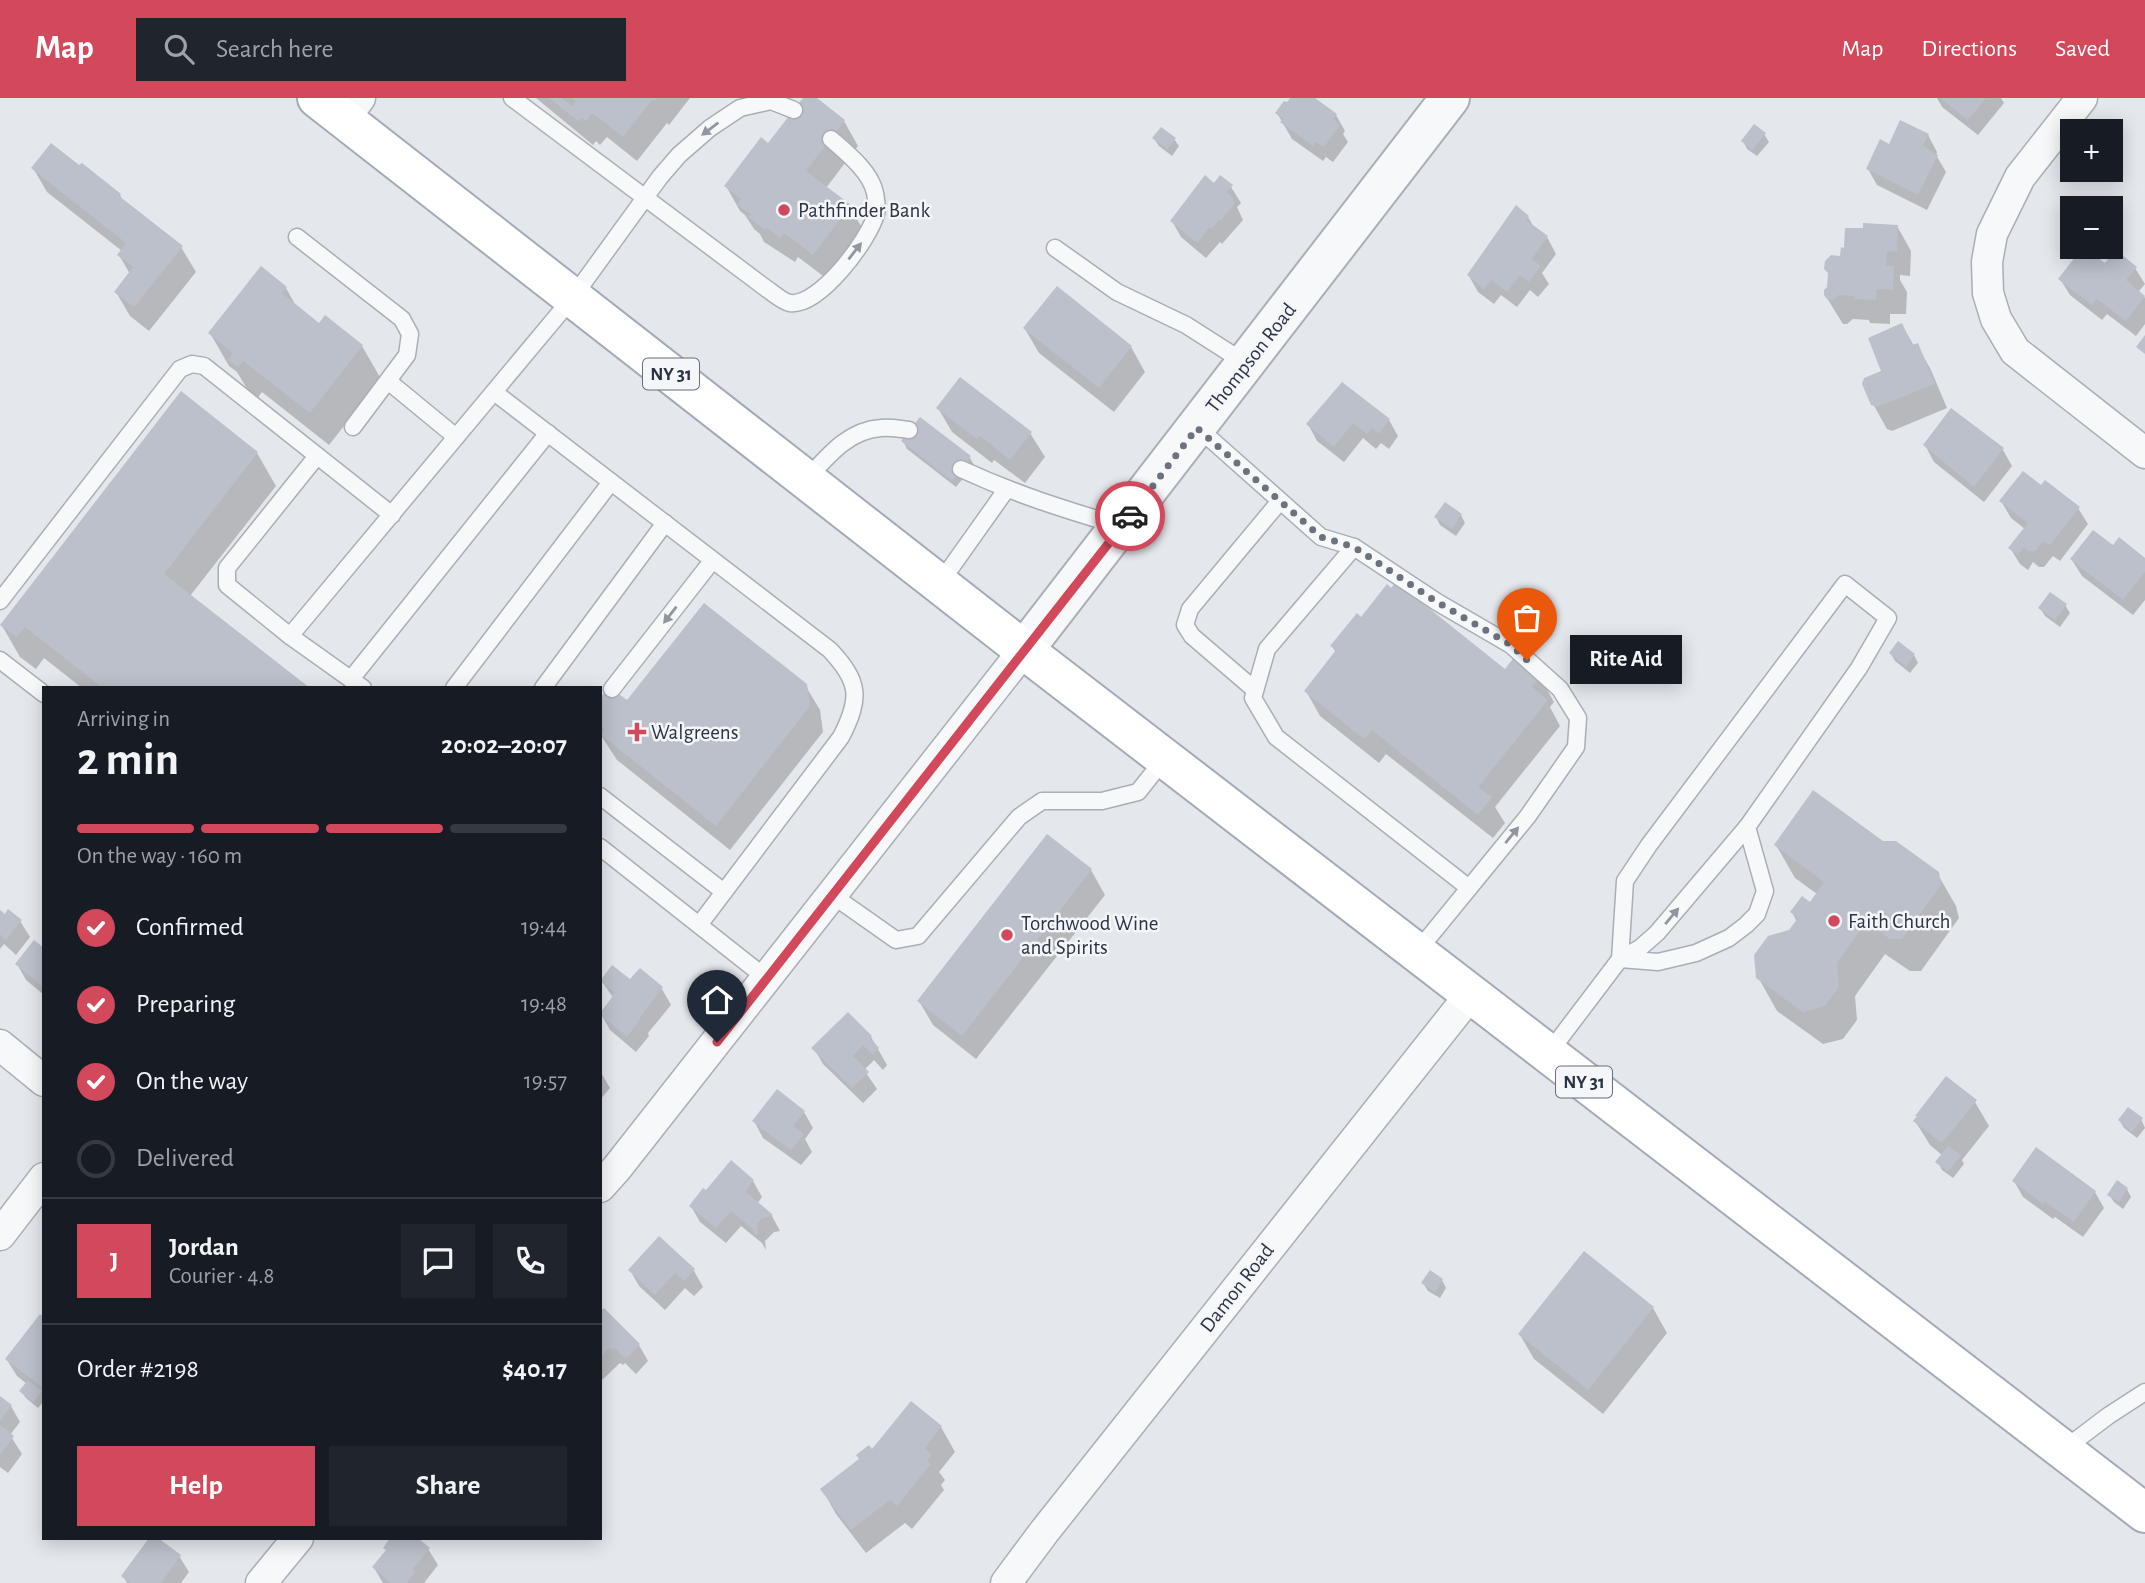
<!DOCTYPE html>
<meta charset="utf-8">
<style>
:root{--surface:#171b24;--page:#20242c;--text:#f1f3f6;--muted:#9ea1a6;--line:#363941;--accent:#d1495b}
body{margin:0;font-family:"Alegreya Sans",sans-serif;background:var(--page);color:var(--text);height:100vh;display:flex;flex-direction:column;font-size:26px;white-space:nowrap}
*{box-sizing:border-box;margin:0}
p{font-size:23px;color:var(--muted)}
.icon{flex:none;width:38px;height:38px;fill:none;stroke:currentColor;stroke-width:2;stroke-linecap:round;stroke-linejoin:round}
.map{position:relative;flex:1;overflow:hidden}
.drawer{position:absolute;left:42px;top:588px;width:560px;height:854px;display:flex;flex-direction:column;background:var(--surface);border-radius:0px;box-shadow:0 4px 18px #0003}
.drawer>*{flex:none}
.buttons{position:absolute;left:2060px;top:21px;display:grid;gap:14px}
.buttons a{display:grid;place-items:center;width:63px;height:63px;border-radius:0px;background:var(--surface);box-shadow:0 4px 18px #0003;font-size:35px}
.pin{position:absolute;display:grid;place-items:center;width:60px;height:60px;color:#fff;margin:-72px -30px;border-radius:50% 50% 50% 0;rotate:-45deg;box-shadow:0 0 7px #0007}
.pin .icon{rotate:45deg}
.courier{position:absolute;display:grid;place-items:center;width:70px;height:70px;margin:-35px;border:5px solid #d1495b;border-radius:50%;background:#fff;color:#222;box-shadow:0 2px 9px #0007}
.bubble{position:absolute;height:49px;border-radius:0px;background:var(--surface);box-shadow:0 4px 18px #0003;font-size:23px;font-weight:700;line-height:49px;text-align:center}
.headline em{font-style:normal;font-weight:700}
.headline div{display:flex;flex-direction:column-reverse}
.headline{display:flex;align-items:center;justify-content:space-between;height:119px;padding:0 35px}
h1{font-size:46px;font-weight:700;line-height:52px}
.bar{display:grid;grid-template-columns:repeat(4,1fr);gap:10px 7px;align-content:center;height:84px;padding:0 35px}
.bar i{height:9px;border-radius:5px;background:var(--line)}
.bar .on{background:var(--accent)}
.bar p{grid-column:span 4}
.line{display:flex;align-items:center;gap:18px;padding:0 35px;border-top:2px solid var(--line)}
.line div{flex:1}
.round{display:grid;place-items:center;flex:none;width:74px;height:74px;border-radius:0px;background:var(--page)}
ol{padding:0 35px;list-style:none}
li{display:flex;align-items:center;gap:21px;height:77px}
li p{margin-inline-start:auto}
li .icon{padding:7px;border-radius:50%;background:var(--accent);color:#fff;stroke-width:4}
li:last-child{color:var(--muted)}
li i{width:38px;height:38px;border:4px solid var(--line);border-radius:50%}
.button{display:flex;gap:14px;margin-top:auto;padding:14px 35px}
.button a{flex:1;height:80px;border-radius:0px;background:var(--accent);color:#fff;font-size:28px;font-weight:700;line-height:80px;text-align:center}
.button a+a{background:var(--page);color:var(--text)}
header{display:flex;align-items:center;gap:42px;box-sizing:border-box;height:98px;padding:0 35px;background:var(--accent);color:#fff}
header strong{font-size:33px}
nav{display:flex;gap:38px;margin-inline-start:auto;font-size:24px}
.search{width:490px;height:63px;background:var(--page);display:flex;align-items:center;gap:18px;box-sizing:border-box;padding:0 24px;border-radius:0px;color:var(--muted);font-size:26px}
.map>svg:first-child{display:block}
.shadow{fill:#0003}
.building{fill:#bbc0ca}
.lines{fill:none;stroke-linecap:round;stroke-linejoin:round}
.service-casing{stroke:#a9aeb7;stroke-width:19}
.minor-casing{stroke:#a9aeb7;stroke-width:33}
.tertiary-casing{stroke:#a9aeb7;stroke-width:42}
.primary-casing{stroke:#a3abb8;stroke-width:42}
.service{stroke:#f7f8fa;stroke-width:16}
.minor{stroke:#f7f8fa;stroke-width:30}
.tertiary{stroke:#f7f8fa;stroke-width:38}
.primary{stroke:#fff;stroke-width:38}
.oneway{fill:#9196a0}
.done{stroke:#6c737f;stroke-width:7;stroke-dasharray:0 12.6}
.route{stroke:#d1495b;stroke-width:9}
.poi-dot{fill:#d1495b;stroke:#f4f6f9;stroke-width:2.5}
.labels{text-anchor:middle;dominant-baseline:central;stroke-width:5;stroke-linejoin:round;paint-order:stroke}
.shield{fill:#f4f6f9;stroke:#676e7b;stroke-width:2}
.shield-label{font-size:19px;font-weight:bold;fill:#2b3445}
.poi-label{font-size:21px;fill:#2b3445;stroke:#f4f6f9;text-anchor:start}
.street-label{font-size:21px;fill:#2b3445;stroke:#f4f6f9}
</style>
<header>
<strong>Map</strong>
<div class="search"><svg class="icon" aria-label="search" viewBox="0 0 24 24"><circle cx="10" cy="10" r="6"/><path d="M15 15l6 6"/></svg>Search here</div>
<nav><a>Map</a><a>Directions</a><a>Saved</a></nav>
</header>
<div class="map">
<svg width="2145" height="1485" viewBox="0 0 2145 1485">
<rect width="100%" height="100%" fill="#e4e7ec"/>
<g class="shadow">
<polygon points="536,0 690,0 669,27 667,25 637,63 607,39 600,47 596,43 593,47"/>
<polygon points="805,0 814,0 844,23 858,48 826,90 849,108 864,133 827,181 798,159 795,164 764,144 760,136 754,131 745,117 740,113 726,88 769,47"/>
<polygon points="1292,0 1312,0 1336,17 1345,33 1343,36 1348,44 1333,64 1326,59 1323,63 1292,41 1277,15"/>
<polygon points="1937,0 2001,0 2004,5 1978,37 1942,9"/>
<polygon points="1764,36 1769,44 1757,58 1747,51 1743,43"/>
<polygon points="1928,37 1937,54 1936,57 1946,74 1927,112 1877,87 1868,71"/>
<polygon points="1154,41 1174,41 1179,48 1172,58 1159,48"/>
<polygon points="33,70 120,97 124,105 181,149 196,174 149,233 130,218 116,194 130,176 119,157 122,153 47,94"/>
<polygon points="1231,89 1241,105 1237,109 1243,122 1222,146 1220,144 1206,160 1181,139 1172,123"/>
<polygon points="1528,119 1535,131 1547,139 1556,156 1542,175 1549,186 1538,199 1530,192 1517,209 1501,197 1494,206 1478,194 1469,178"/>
<polygon points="1897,128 1911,153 1910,178 1900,177 1900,182 1907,194 1906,216 1890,216 1890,226 1870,225 1869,222 1853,221 1847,226 1843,226 1825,197 1842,160"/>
<polygon points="2106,168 2135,170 2145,186 2139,193 2145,200 2145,226 2136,238 2107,216 2102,222 2070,197 2060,181"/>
<polygon points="286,190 297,210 319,227 362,248 381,281 329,347 262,294 257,301 249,294 237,274 229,268 210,235"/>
<polygon points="1902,227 1914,248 1917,247 1931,272 1947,310 1892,333 1887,331 1873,306"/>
<polygon points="1025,231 1131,249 1145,274 1114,314 1039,255"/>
<polygon points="938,310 1030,335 1045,359 1025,385 994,362 992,365 952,334"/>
<polygon points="1951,312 2003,352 2012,368 1984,404 1934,364 1925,347"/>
<polygon points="1389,322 1398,338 1389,351 1381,345 1376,351 1363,340 1344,364 1317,343 1308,326"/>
<polygon points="903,343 970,360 974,367 956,389 907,351"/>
<polygon points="257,355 276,388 190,498 307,590 82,590 44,560 36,571 20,559 1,526"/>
<polygon points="2041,389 2078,410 2088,426 2060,463 2053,458 2044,469 2039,469 2033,464 2028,472 2020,466 2010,450 2025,431 2011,420 2001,403"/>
<polygon points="1445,406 1461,417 1465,425 1456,438 1440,427 1436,419"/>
<polygon points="2113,450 2145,462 2145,502 2133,517 2082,478 2072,462"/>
<polygon points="2065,507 2070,515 2060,529 2045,518 2040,510"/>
<polygon points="1361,521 1506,574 1540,579 1554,604 1550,609 1560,628 1495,709 1505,725 1493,740 1386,656 1379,665 1320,618 1306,593 1336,555 1332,548"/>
<polygon points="1891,556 1914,557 1918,565 1910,575 1895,563"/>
<polygon points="805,587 820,612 823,634 730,752 617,662 600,636 600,603 627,605"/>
<polygon points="1883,745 1937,775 1956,808 1959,820 1921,873 1910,873 1885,856 1855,898 1857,922 1843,941 1823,946 1777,913 1758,879 1797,824 1792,814 1810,806 1817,796 1795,780 1776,747"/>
<polygon points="1091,772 1105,797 976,961 933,927 919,903"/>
<polygon points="0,815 5,818 20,823 30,839 16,857 4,846 0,851"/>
<polygon points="44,853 44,897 26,882 17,866"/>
<polygon points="640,872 662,891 671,907 648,935 649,938 636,954 610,932 601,916 614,901 601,882 630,884"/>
<polygon points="848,916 871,939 887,967 883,972 874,962 864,972 877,991 863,1005 823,966 814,950"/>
<polygon points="600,973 610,990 600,1002"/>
<polygon points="778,993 804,1014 813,1030 805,1041 812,1054 801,1067 763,1040 754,1023"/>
<polygon points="1975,1004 1989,1028 1962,1062 1964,1066 1953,1080 1942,1072 1938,1064 1943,1058 1930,1047 1915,1023"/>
<polygon points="2141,1021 2145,1030 2137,1040 2124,1030 2120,1023"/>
<polygon points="753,1083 762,1099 757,1106 772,1118 780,1133 774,1134 765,1143 766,1152 762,1145 741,1128 726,1145 700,1124 691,1108"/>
<polygon points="2014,1083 2095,1094 2104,1110 2083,1139 2055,1119 2053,1121 2023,1099"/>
<polygon points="2127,1091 2131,1099 2123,1111 2114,1104 2109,1097"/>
<polygon points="659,1141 694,1173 703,1189 694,1198 685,1190 665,1212 639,1188 630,1172"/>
<polygon points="1442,1182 1446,1190 1440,1200 1428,1193 1423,1185"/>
<polygon points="1653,1210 1667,1235 1603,1316 1534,1261 1520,1237"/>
<polygon points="600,1216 639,1247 648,1263 636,1276 625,1265 623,1267 620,1265 600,1284"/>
<polygon points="44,1221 44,1303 38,1310 26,1300 21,1293 27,1286 17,1278 7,1262"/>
<polygon points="0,1300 11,1308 20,1324 10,1337 22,1356 8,1375 0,1369"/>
<polygon points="911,1305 941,1329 955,1354 939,1374 945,1382 941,1387 944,1392 912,1431 905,1425 866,1455 836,1416 822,1391 872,1354"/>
<polygon points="428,1451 438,1467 424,1485 383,1485 374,1470 387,1453"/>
<polygon points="179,1458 189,1474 181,1485 127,1485 123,1478"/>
</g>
<g class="building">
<polygon points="549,0 562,0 572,8 576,3 572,0 657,0 655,3 652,2 623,39 592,15 586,23 581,20 579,24"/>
<polygon points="803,0 817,0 845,22 806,73 851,107 813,157 784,135 780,140 767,130 765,132 748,119 751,116 737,107 741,101 724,88 761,39 768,45"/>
<polygon points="1290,0 1315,0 1337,16 1333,21 1340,27 1324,49 1316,44 1313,48 1280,24 1283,21 1275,15 1284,3 1287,4"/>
<polygon points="1940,0 1986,0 1968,22"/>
<polygon points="1900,22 1929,36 1923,48 1938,57 1918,97 1866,71 1880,41 1889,46"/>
<polygon points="1754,26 1766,35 1752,52 1741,43"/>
<polygon points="1161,29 1176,40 1167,51 1152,40"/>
<polygon points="51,45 79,67 82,65 121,96 119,98 183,148 134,209 114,194 133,169 117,157 126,145 31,70"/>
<polygon points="1205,77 1214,85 1220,77 1233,87 1227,94 1234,101 1233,103 1235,105 1221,122 1220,121 1212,131 1210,129 1197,145 1170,123"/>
<polygon points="1516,107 1529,118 1526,122 1548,138 1532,161 1541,168 1529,184 1520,177 1507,194 1491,182 1484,191 1467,177"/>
<polygon points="1863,125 1898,127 1897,154 1887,153 1886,168 1894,168 1893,192 1877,191 1876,202 1854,201 1854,198 1839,197 1833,202 1827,201 1824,197 1824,192 1827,189 1828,175 1824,171 1825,163 1831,157 1840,158 1841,149 1844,150 1845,130 1863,130"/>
<polygon points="2083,149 2105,165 2116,152 2137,169 2126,182 2145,198 2126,223 2097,201 2092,207 2058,181"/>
<polygon points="261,168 287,189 282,195 319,225 325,217 363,247 310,315 243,263 238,269 228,262 233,255 208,235"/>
<polygon points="1057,188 1132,248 1099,290 1023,230"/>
<polygon points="1902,225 1912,247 1918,245 1935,286 1877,309 1871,307 1862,286 1864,280 1881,273 1868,240"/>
<polygon points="2145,237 2145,256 2136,249"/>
<polygon points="960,279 1032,334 1010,362 980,338 977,341 936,310"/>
<polygon points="1342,284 1390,321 1379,336 1372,330 1367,336 1353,325 1334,349 1306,326"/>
<polygon points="181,293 258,354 164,476 310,590 103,590 25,529 17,539 0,527"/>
<polygon points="1951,310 2004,350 1974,389 1923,347"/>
<polygon points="920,319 971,358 952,383 901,343"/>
<polygon points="2023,373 2041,387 2045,382 2080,409 2050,447 2043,443 2035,453 2028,453 2024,449 2018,457 2008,450 2028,425 1999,403"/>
<polygon points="1445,404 1462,416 1452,431 1434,419"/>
<polygon points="2093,432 2113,447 2119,439 2145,460 2145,474 2123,502 2070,461"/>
<polygon points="1396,484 1505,571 1515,558 1541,578 1532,589 1548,602 1478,689 1492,699 1478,717 1372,632 1364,641 1304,593 1336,552 1330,548 1357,515 1361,519 1387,486 1391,490"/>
<polygon points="2050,494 2067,506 2055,522 2038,510"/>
<polygon points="704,505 807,586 810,608 716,728 601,637 605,631 600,627 600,600 609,589 627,602"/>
<polygon points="1898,543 1915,556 1906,569 1889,555"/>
<polygon points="1813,692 1883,743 1896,743 1939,774 1941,787 1902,841 1890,841 1866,824 1837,865 1839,889 1825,908 1803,914 1756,880 1754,857 1768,838 1789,832 1798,820 1790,814 1802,798 1810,804 1824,784 1774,747"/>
<polygon points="1047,736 1092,771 962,938 917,903"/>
<polygon points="8,811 22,822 6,842 0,836 0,812 5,816"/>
<polygon points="34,842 44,850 44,890 15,866"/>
<polygon points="612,867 630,881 640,870 663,889 640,919 641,920 627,939 600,917 600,915 613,898 612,897 614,894 600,883"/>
<polygon points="848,914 872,938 870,940 879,950 873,957 863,947 853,958 869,974 852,990 811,950"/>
<polygon points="1946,978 1977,1002 1942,1045 1913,1023 1917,1018 1915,1018"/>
<polygon points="777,991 805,1013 793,1028 804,1036 791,1052 752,1023"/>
<polygon points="2128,1009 2143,1020 2132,1034 2118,1022"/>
<polygon points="1948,1048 1961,1057 1948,1074 1935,1064"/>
<polygon points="2036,1049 2096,1093 2074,1124 2045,1104 2043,1106 2012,1083"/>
<polygon points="731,1062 754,1082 745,1093 773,1117 761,1121 757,1126 758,1136 755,1137 753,1131 731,1113 716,1130 689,1108 703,1090 706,1092"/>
<polygon points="2117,1082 2128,1090 2119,1104 2107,1097"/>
<polygon points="659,1138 695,1171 684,1183 675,1175 655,1197 628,1172"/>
<polygon points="1584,1153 1654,1209 1588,1292 1518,1236"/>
<polygon points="1430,1172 1443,1181 1435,1194 1421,1185"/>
<polygon points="604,1210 640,1246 626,1261 615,1250 613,1252 610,1249 600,1260 600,1213"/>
<polygon points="40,1216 44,1219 44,1291 5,1261"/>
<polygon points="28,1282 42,1293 33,1304 19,1293"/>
<polygon points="0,1298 12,1307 0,1323"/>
<polygon points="911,1303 942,1328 925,1350 932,1357 927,1363 931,1366 897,1408 890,1402 851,1432 820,1391 859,1361 856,1357 869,1347 872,1351"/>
<polygon points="0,1327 14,1338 0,1357"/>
<polygon points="149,1440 158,1440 181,1457 161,1485 130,1485 121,1478"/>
<polygon points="390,1440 418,1440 430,1450 413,1471 415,1474 407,1485 391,1485 372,1469 386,1452 383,1450"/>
</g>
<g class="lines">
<defs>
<g id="service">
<path d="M512 0 767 191C773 195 783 204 790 205 819 209 869 142 876 116 878 110 876 101 875 95 871 74 846 54 831 41"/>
<polyline points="297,139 402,221 410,236 407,257 353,329"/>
<polyline points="1055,150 1117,194 1186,227 1247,266"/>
<polyline points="388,283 456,339"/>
<path d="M494 294 830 552C860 584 861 600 841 639L699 827"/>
<polyline points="1197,329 1321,439 1354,449 1437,504 1511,547 1560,591 1578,620 1576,649 1528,718 1416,855"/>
<path d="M961 371C1015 396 1063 411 1120 428"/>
<path d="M806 382C827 359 848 332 881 330 890 329 900 331 909 332"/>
<polyline points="1354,449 1267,551 1253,600 1276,639 1469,790"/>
<polyline points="940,485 1006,392"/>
<polygon points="1845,486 1888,520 1859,570 1747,729 1765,793 1757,816 1746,827 1729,840 1696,855 1658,864 1620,861 1625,783 1649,747"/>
<polyline points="0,503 180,271 192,266 204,268 392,417"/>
<polyline points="290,538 227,487 227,470 317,358"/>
<polyline points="0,562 44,596"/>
<polyline points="351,581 548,335"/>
<polyline points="363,590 290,538 573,199 660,79 679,57 710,30 740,10 771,3 794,12"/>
<polyline points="454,590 611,384"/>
<polyline points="543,590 665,425"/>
<polyline points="612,591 712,463"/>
<polyline points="1255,592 1192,538 1185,527 1190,511 1280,403"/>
<polyline points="600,698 724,794"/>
<polyline points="600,749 766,880"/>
<polyline points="832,797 896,842 918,838 1019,719 1042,703 1102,703 1138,694 1165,660"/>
<polyline points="1548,956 1620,861 1640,850 1657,835 1747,729"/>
<polyline points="2063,1352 2108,1318 2145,1294"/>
</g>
<g id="minor">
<polyline points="2082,0 2020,79 1992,136 1987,164 1988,195 1996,221 2015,253 2145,355"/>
<polyline points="344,21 360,0"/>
<polyline points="0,947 44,983"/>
<polyline points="600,1089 617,1070 1024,552"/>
<polyline points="0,1137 44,1080"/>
<polyline points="261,1485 298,1440"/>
<polyline points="1006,1485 1044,1434 1470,897"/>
</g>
<polyline id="tertiary" points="1024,552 1450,0"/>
<polyline id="primary" points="317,0 1024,552 2145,1415"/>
</defs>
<use href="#service" class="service-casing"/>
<use href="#minor" class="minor-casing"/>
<use href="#tertiary" class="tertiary-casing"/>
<use href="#primary" class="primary-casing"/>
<use href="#service" class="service"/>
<use href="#minor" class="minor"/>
<use href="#tertiary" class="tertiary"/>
<use href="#primary" class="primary"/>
</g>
<defs><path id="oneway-solid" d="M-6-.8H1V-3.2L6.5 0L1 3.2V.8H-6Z" transform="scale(1.75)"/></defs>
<g class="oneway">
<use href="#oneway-solid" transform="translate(710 31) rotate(143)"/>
<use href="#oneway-solid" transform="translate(855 153) rotate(-52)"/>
<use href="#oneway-solid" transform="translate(670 517) rotate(128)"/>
<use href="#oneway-solid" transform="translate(1512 737) rotate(-51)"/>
<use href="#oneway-solid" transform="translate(1672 818) rotate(-50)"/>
</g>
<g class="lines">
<polyline class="done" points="1130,418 1197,330 1321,439 1354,449 1437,504 1511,547 1527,562"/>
<polyline class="route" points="717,944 1130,418"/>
</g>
<g class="poi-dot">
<circle cx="784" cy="112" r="7"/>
<path d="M633.5 623.5h7v7h7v7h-7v7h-7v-7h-7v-7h7z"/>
<circle cx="1834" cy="823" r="7"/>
<circle cx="1007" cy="837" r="7"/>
</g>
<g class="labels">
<g class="shield">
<rect x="643" y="260.5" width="56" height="31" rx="5"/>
<rect x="1556" y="968.5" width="56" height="31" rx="5"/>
</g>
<g class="shield-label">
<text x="671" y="276">NY 31</text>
<text x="1584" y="984">NY 31</text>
</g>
<g class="poi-label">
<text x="798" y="112">Pathfinder Bank</text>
<text x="651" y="634">Walgreens</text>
<text x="1848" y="823">Faith Church</text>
<text x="1021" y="825">Torchwood Wine<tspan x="1021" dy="24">and Spirits</tspan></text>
</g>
<g class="street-label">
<text transform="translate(1251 260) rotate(-52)">Thompson Road</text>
<text transform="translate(1237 1190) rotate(-52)">Damon Road</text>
</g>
</g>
</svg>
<div class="buttons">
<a>+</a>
<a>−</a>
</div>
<div class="pin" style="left:1527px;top:562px;background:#ea580c"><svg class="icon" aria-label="bag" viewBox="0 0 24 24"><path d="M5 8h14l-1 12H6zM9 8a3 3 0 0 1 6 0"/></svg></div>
<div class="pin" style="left:717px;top:944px;background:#1f2937"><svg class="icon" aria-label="home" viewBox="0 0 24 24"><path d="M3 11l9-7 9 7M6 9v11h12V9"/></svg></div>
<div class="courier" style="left:1130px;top:418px"><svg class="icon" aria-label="car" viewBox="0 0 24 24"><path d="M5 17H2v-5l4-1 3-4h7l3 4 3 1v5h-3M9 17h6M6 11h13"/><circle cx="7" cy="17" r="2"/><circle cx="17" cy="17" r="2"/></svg></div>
<div class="bubble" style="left:1570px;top:537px;width:112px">Rite Aid</div>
<section class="drawer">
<div class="headline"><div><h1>2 min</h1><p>Arriving in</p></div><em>20:02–20:07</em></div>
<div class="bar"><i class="on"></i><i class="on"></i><i class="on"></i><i></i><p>On the way · 160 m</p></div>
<ol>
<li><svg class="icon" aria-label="check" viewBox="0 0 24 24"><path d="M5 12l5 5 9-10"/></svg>Confirmed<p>19:44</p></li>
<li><svg class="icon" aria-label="check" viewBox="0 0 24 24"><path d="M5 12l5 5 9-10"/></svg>Preparing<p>19:48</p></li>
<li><svg class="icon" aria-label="check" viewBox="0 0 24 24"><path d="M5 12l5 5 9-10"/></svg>On the way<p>19:57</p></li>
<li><i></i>Delivered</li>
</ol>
<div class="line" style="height:126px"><b class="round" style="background:var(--accent);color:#fff">J</b><div><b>Jordan</b><p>Courier · 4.8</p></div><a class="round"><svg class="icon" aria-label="chat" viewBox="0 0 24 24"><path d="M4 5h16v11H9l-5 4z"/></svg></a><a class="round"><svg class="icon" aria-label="phone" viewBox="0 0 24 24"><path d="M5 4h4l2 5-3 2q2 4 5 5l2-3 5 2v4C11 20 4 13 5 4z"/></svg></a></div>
<div class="line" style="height:91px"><div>Order #2198</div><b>$40.17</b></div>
<div class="button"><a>Help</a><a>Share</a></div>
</section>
</div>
